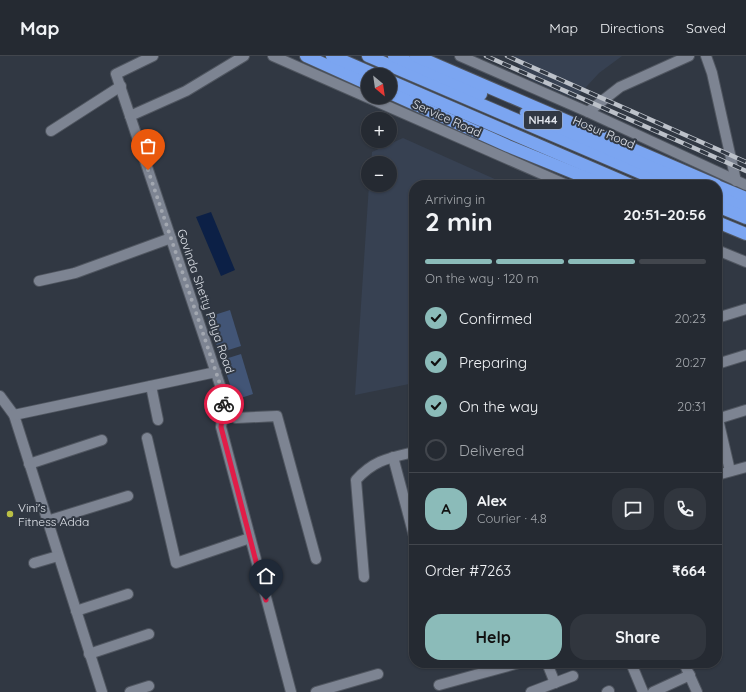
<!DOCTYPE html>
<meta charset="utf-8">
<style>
:root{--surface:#252a32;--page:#31363e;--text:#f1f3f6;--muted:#a3a7ac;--line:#42464d;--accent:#8bbbb9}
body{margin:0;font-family:Quicksand,sans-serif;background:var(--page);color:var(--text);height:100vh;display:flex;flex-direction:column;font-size:15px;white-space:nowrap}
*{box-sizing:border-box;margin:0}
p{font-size:13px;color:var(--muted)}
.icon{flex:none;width:22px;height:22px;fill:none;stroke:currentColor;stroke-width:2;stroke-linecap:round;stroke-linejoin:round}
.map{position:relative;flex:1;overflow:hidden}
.details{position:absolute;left:409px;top:124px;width:313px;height:488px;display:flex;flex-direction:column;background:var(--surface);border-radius:16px;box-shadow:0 1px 3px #0004,0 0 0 1px var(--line)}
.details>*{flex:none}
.needle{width:26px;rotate:151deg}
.controls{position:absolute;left:361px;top:12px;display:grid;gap:8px}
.controls a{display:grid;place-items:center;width:36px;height:36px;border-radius:50%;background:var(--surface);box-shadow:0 1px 3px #0004,0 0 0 1px var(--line);font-size:20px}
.pin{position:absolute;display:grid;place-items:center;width:34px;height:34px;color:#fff;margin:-41px -17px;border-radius:50% 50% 50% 0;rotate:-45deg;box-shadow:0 0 4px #0007}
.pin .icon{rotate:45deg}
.courier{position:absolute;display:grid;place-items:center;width:40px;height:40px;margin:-20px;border:3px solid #e11d48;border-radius:50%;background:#fff;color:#222;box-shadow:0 1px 5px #0007}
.headline em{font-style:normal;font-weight:700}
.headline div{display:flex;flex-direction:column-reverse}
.headline{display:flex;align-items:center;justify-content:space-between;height:68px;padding:0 16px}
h1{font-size:26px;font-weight:700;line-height:30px}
.bar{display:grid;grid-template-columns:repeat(4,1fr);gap:6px 4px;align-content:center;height:48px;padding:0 16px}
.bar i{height:5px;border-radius:3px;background:var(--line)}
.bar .on{background:var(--accent)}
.bar p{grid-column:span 4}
.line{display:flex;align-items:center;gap:10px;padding:0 16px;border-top:1px solid var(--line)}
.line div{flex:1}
.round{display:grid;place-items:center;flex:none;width:42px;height:42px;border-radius:16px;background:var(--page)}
ol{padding:0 16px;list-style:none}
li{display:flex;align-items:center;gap:12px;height:44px}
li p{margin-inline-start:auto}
li .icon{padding:4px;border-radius:50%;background:var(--accent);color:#111;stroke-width:4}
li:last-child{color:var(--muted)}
li i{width:22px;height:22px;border:2px solid var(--line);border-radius:50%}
.button{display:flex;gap:8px;margin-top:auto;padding:8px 16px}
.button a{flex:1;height:46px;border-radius:16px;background:var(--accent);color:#111;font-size:16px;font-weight:700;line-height:46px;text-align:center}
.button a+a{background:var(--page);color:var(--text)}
header{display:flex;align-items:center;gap:24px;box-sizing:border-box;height:56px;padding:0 20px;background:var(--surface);border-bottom:1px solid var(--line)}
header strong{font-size:19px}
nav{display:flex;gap:22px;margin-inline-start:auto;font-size:14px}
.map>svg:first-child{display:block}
.built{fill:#374152}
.green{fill:#425576}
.water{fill:#0c2046}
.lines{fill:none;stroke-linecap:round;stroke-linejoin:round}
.minor-casing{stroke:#505660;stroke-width:12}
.highway-casing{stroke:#505660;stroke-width:14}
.minor{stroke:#7d8492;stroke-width:10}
.highway{stroke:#7ba5f1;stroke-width:12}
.rail-casing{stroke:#bcc1c9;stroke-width:4.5}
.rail{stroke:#313843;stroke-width:3;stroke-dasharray:9;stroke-linecap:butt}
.done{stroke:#a2a7b0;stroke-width:4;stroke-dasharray:0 7.2}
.route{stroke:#e11d48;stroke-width:5}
.poi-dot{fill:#bbc045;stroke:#313843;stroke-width:1.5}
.labels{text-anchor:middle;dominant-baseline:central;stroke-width:4;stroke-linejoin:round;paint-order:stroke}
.shield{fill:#313843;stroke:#abb0b8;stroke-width:1}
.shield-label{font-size:11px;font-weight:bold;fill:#dfe3ea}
.street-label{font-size:12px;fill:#dfe3ea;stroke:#313843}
.poi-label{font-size:12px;fill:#dfe3ea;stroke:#313843;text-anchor:start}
</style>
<header>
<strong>Map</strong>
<nav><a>Map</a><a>Directions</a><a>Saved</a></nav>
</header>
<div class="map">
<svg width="746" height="636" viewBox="0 0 746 636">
<rect width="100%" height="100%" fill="#313843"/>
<g class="built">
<polygon points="512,0 622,0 599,17 575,43 529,23"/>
<polygon points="403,82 508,129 414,129 414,327 355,339 369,129 390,129 390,107 371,107 372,96"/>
</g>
<g class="green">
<polygon points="230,254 241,290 219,297 208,261"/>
<polygon points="241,298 253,338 235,344 222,304"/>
</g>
<polygon class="water" points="211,156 235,214 221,220 196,161"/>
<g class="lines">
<defs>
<g id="minor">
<polyline points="153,0 116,18 225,344 221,371 291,636"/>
<polyline points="273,0 567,129"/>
<polyline points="460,0 588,56 746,129"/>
<polyline points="706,0 712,17 736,125"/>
<polyline points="588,56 620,31 689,0"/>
<polyline points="130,60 186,35 244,0"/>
<polyline points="51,75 121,30"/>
<polyline points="717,194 746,206"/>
<polyline points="39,225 75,217 171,182"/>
<polyline points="717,262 746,253"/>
<polyline points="717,308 746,299"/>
<polyline points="151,330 158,364"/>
<polyline points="0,340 14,359 102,636"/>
<polyline points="223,356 236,362 277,360 316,503"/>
<polyline points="14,359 216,316"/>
<polyline points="717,359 730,415"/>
<polyline points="717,363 746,354"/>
<polyline points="147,382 176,507 250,482"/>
<polyline points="393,401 414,480"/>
<polyline points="29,408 102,384"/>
<polyline points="717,419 746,411"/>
<polyline points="47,465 128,440"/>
<polyline points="34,507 58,500"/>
<path d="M364 521 356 424C374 404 389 402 414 396"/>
<polyline points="76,555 128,538"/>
<polyline points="89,598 149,578"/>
<polyline points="547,607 555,627"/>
<polyline points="631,607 643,636"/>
<polyline points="684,607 697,636"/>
<polyline points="439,629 519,607"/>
<polyline points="130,636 149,630"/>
<polyline points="316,636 378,618"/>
<polyline points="531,636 573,620"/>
<polyline points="607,636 609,635"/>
<polyline points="653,636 690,619"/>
</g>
<g id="highway">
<polyline points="306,0 368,28"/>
<polyline points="332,0 376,19"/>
<polyline points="368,0 669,129"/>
<polyline points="394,0 481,38"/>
<polyline points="416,0 716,129"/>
<polyline points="390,25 631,129"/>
<polyline points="390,37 508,90 604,129"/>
<polyline points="526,57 692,129"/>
<polyline points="717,130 746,142"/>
<polyline points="717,140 746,153"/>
<polyline points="717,150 746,162"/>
<polyline points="717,166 746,178"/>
</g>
</defs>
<use href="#minor" class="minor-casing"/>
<use href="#highway" class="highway-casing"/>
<use href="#minor" class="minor"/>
<use href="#highway" class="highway"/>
<defs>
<g id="rail">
<polyline points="486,0 746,115"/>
<polyline points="507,0 746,106"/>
</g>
</defs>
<use href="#rail" class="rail-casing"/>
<use href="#rail" class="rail"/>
</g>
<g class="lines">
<polyline class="done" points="148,114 216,316 225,344 224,348"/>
<polyline class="route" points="224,348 221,371 266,544"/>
</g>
<circle class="poi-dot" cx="10" cy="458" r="4"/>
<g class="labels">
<rect class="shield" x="524" y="55" width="38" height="18" rx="3"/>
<g class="shield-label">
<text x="543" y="64">NH44</text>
</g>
<g class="street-label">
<text transform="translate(447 62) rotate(24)">Service Road</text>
<text transform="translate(604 76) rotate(23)">Hosur Road</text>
<text transform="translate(206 245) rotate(71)">Govinda Shetty Palya Road</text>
</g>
<g class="poi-label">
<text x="18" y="451">Vini's<tspan x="18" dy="14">Fitness Adda</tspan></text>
</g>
</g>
</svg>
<div class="controls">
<a><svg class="needle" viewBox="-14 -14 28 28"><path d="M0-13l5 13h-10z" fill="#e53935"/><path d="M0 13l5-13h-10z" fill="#a3a7ac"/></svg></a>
<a>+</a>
<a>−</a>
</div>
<div class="pin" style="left:148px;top:114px;background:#ea580c"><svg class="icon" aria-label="bag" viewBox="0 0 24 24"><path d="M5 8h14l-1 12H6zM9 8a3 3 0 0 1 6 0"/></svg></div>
<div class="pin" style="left:266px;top:544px;background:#1f2937"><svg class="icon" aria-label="home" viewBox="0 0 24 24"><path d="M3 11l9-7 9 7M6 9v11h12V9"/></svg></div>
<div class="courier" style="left:224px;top:348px"><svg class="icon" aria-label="bike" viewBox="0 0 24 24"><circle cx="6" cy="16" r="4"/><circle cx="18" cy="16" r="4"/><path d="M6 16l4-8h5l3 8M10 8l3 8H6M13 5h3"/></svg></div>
<section class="details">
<div class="headline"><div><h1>2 min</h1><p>Arriving in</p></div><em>20:51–20:56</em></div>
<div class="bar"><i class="on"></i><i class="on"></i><i class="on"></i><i></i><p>On the way · 120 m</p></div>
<ol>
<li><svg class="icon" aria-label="check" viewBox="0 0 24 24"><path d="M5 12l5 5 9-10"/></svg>Confirmed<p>20:23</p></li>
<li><svg class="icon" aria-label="check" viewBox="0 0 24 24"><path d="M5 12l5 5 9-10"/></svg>Preparing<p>20:27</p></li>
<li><svg class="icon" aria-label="check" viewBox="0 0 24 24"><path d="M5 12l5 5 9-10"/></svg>On the way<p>20:31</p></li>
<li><i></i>Delivered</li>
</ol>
<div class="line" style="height:72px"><b class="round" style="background:var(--accent);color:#111">A</b><div><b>Alex</b><p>Courier · 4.8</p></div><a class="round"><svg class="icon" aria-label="chat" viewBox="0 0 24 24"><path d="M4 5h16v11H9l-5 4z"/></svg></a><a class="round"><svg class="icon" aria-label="phone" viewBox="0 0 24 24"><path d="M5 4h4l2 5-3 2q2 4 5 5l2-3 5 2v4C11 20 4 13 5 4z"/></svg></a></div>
<div class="line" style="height:52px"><div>Order #7263</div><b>₹664</b></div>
<div class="button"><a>Help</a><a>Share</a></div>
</section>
</div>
